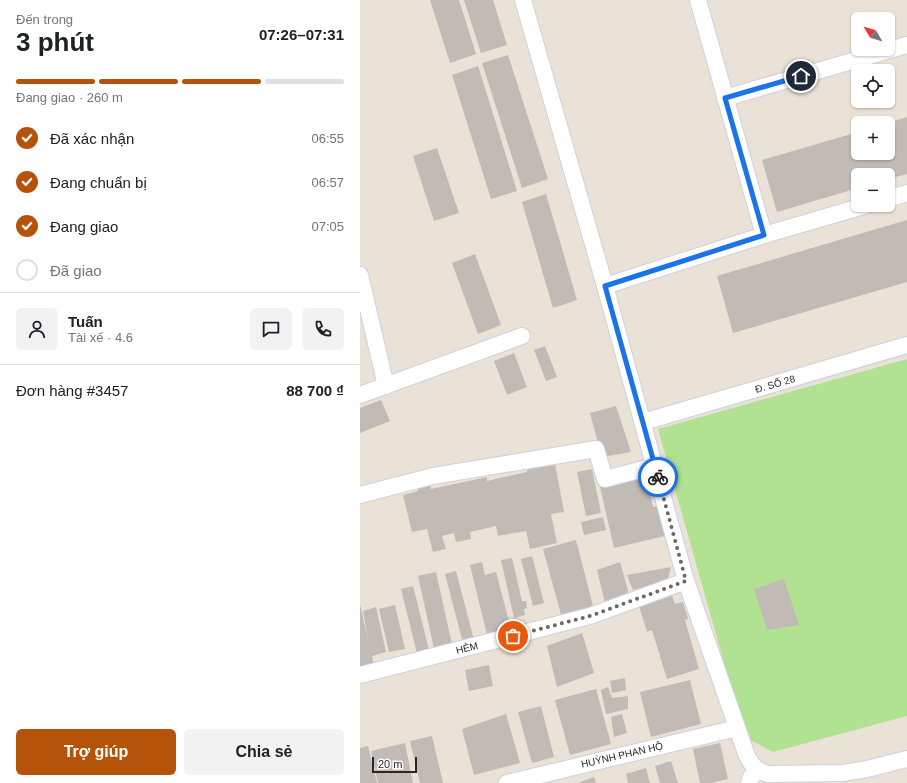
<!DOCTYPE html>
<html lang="vi">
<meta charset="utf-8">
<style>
:root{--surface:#fff;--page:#f2f2f2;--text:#202124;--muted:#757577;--line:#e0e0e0;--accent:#b45309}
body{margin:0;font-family:Arial,sans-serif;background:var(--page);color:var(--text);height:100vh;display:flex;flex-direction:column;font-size:15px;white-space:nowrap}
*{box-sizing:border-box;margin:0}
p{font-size:13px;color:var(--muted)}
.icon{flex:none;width:22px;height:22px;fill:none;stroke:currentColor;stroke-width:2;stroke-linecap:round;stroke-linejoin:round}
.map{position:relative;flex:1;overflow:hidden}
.drawer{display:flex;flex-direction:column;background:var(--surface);width:360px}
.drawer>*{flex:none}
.needle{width:26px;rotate:308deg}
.buttons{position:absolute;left:491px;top:12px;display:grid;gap:8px}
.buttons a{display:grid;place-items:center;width:44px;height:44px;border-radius:6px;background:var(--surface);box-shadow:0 1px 3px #0004;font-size:20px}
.scale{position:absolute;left:12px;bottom:10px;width:45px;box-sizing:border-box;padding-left:4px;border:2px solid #272727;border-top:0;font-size:11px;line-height:14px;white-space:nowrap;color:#272727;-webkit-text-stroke:3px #fff;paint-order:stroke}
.pin{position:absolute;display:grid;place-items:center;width:34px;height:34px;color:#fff;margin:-17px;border:2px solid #fff;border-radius:50%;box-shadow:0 1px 4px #0007}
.courier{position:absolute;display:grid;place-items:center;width:40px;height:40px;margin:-20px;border:3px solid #1a73e8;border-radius:50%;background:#fff;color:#222;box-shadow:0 1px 5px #0007}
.summary em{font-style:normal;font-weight:700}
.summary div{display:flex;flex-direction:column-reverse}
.summary{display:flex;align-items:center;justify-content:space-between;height:68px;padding:0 16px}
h1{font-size:26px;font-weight:700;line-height:30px}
.bar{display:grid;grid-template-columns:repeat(4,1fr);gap:6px 4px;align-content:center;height:48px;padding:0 16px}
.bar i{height:5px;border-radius:3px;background:var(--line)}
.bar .on{background:var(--accent)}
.bar p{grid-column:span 4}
.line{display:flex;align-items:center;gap:10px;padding:0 16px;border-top:1px solid var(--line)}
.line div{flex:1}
.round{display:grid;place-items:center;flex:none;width:42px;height:42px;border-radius:6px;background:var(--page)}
ol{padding:0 16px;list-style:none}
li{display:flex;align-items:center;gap:12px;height:44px}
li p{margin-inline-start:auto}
li .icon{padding:4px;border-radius:50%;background:var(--accent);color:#fff;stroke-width:4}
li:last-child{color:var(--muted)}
li i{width:22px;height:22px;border:2px solid var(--line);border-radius:50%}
.primary-button{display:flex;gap:8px;margin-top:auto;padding:8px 16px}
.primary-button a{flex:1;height:46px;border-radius:6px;background:var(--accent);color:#fff;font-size:16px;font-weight:700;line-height:46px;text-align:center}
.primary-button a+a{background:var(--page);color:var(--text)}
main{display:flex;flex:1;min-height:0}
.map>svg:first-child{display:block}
.green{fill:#b0e292}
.building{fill:#c2bbb5}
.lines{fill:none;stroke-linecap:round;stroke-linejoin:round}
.minor-casing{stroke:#cdd1e0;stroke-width:18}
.minor{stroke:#fff;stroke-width:16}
.done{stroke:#6b6865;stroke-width:4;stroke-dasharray:0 7.2}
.route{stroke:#1a73e8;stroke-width:5}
.labels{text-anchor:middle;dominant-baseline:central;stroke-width:3;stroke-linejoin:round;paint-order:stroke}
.street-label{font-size:10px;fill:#272727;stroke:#fff}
</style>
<main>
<section class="drawer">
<div class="summary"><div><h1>3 phút</h1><p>Đến trong</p></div><em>07:26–07:31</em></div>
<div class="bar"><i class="on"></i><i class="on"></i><i class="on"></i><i></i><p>Đang giao · 260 m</p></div>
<ol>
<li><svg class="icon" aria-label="check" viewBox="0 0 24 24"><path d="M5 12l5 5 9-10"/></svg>Đã xác nhận<p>06:55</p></li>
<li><svg class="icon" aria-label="check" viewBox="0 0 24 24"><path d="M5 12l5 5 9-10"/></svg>Đang chuẩn bị<p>06:57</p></li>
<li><svg class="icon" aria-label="check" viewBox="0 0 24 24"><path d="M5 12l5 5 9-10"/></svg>Đang giao<p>07:05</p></li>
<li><i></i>Đã giao</li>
</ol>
<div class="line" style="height:72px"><a class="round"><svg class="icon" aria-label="person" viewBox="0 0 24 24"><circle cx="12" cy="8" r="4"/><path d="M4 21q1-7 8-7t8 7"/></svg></a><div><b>Tuấn</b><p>Tài xế · 4.6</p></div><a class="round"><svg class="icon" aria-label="chat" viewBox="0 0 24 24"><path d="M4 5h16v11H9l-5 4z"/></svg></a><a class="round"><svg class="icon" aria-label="phone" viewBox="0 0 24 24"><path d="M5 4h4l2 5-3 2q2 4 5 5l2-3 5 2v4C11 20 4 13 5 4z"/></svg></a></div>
<div class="line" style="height:52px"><div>Đơn hàng #3457</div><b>88 700 ₫</b></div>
<div class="primary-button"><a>Trợ giúp</a><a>Chia sẻ</a></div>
</section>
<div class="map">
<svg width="547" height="783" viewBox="0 0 547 783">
<rect width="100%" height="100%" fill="#eae1d7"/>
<polygon class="green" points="547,359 547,716 413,752 385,737 298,429"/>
<g class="building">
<polygon points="70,0 99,0 116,54 90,63"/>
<polygon points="104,0 133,0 147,45 121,53"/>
<polygon points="148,55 188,179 162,188 122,63"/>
<polygon points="118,66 157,191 131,199 92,75"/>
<polygon points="547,117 547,174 528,179 528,175 498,175 498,188 417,212 402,160 498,132 498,153 528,153 528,123"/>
<polygon points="77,148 99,213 74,221 53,156"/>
<polygon points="186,194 217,300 193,308 162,202"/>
<polygon points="547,220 547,282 373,333 357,276"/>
<polygon points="115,254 141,325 118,334 92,263"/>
<polygon points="185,346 197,377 186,381 174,350"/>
<polygon points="154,353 167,387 147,395 134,361"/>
<polygon points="21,400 30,421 0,433 0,408"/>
<polygon points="256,406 271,452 242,457 230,413"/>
<polygon points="195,464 204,512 191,514 197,543 170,549 166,531 138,536 136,526 110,532 111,539 96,542 94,533 82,536 86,549 73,552 67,529 52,532 43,495 58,491 57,485 70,482 71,489 127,477 127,481 167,472 167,470"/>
<polygon points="232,469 241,513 226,516 217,472"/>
<polygon points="282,477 286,494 290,493 293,507 302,505 309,535 254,548 240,487"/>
<polygon points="243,517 246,530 224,535 221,522"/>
<polygon points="216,540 234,610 202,618 183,549"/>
<polygon points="172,556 184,603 173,606 161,559"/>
<polygon points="152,558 162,601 166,601 167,608 164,609 165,615 154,618 141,560"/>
<polygon points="122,562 125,575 136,572 151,629 127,635 110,565"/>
<polygon points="260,562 270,598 245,603 237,570"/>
<polygon points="311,567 307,583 273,590 267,575"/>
<polygon points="96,571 115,644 104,647 85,574"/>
<polygon points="76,572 93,649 75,653 58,576"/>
<polygon points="424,579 439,625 407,630 394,589"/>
<polygon points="53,586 70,654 58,657 41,589"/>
<polygon points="310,590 315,604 323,602 328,619 325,620 339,669 307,679 292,630 287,632 277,599"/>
<polygon points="0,604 9,644 3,611 16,607 26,652 12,656 14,667 0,671"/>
<polygon points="35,605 45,649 29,652 19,609"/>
<polygon points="222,633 234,673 197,687 187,646"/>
<polygon points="129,665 133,686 109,691 105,670"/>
<polygon points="265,678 266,690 252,693 250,681"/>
<polygon points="330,680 341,724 291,737 280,692"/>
<polygon points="248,687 252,698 268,696 268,709 246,714 241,690"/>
<polygon points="236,689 251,744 210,755 195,700"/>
<polygon points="181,706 194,757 172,763 158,712"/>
<polygon points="146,714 160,763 114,775 102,729"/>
<polygon points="262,714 267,733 254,737 251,717"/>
<polygon points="72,736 83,783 60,783 50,741"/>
<polygon points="45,743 53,783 18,783 11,751"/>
<polygon points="360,743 368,779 351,783 340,783 333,749"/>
<polygon points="8,746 17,783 0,783 0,748"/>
<polygon points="311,761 318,783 300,783 295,766"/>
<polygon points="286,768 290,783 268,783 266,774"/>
<polygon points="234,777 236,783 218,783"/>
</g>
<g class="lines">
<defs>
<g id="minor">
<path d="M163 0 245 286 326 581 387 756C392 766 397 771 408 774L483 773 507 769 547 759"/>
<polyline points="338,0 404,235"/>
<polyline points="365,98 547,45"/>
<polyline points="528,199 547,193"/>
<polyline points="0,275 26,386"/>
<polyline points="245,286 404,235 507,205"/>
<polyline points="0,395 162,336"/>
<polyline points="283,422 547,345"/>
<polyline points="0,495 73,476 236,449 245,479 295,466"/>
<polyline points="0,675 230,616 326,581"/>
<polyline points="147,783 377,728"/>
<polyline points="389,783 391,777 398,771"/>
</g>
</defs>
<use href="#minor" class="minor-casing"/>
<use href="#minor" class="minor"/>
</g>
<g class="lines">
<polyline class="done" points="153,636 230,616 326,581 298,477"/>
<polyline class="route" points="298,477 245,286 404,235 365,98 441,76"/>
</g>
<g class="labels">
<g class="street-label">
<text transform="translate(415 384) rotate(-16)">Đ. SỐ 28</text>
<text transform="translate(107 648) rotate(-14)">HẺM</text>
<text transform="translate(262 755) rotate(-13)">HUỲNH PHAN HỘ</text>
</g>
</g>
</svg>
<div class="buttons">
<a><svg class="needle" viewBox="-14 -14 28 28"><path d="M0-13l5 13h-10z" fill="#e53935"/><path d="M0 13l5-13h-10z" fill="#757577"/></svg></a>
<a><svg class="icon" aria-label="locate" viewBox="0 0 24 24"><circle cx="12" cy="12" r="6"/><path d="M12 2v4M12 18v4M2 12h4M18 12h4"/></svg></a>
<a>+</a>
<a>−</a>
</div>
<div class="scale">20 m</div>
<div class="pin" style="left:153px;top:636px;background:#ea580c"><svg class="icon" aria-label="bag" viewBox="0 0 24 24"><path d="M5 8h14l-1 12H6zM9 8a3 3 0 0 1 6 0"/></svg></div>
<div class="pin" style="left:441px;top:76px;background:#1f2937"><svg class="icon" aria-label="home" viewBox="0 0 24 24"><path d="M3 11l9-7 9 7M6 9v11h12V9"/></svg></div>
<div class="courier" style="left:298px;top:477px"><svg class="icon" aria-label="bike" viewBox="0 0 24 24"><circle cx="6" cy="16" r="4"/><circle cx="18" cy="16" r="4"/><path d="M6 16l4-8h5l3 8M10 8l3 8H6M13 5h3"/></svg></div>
</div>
</main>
